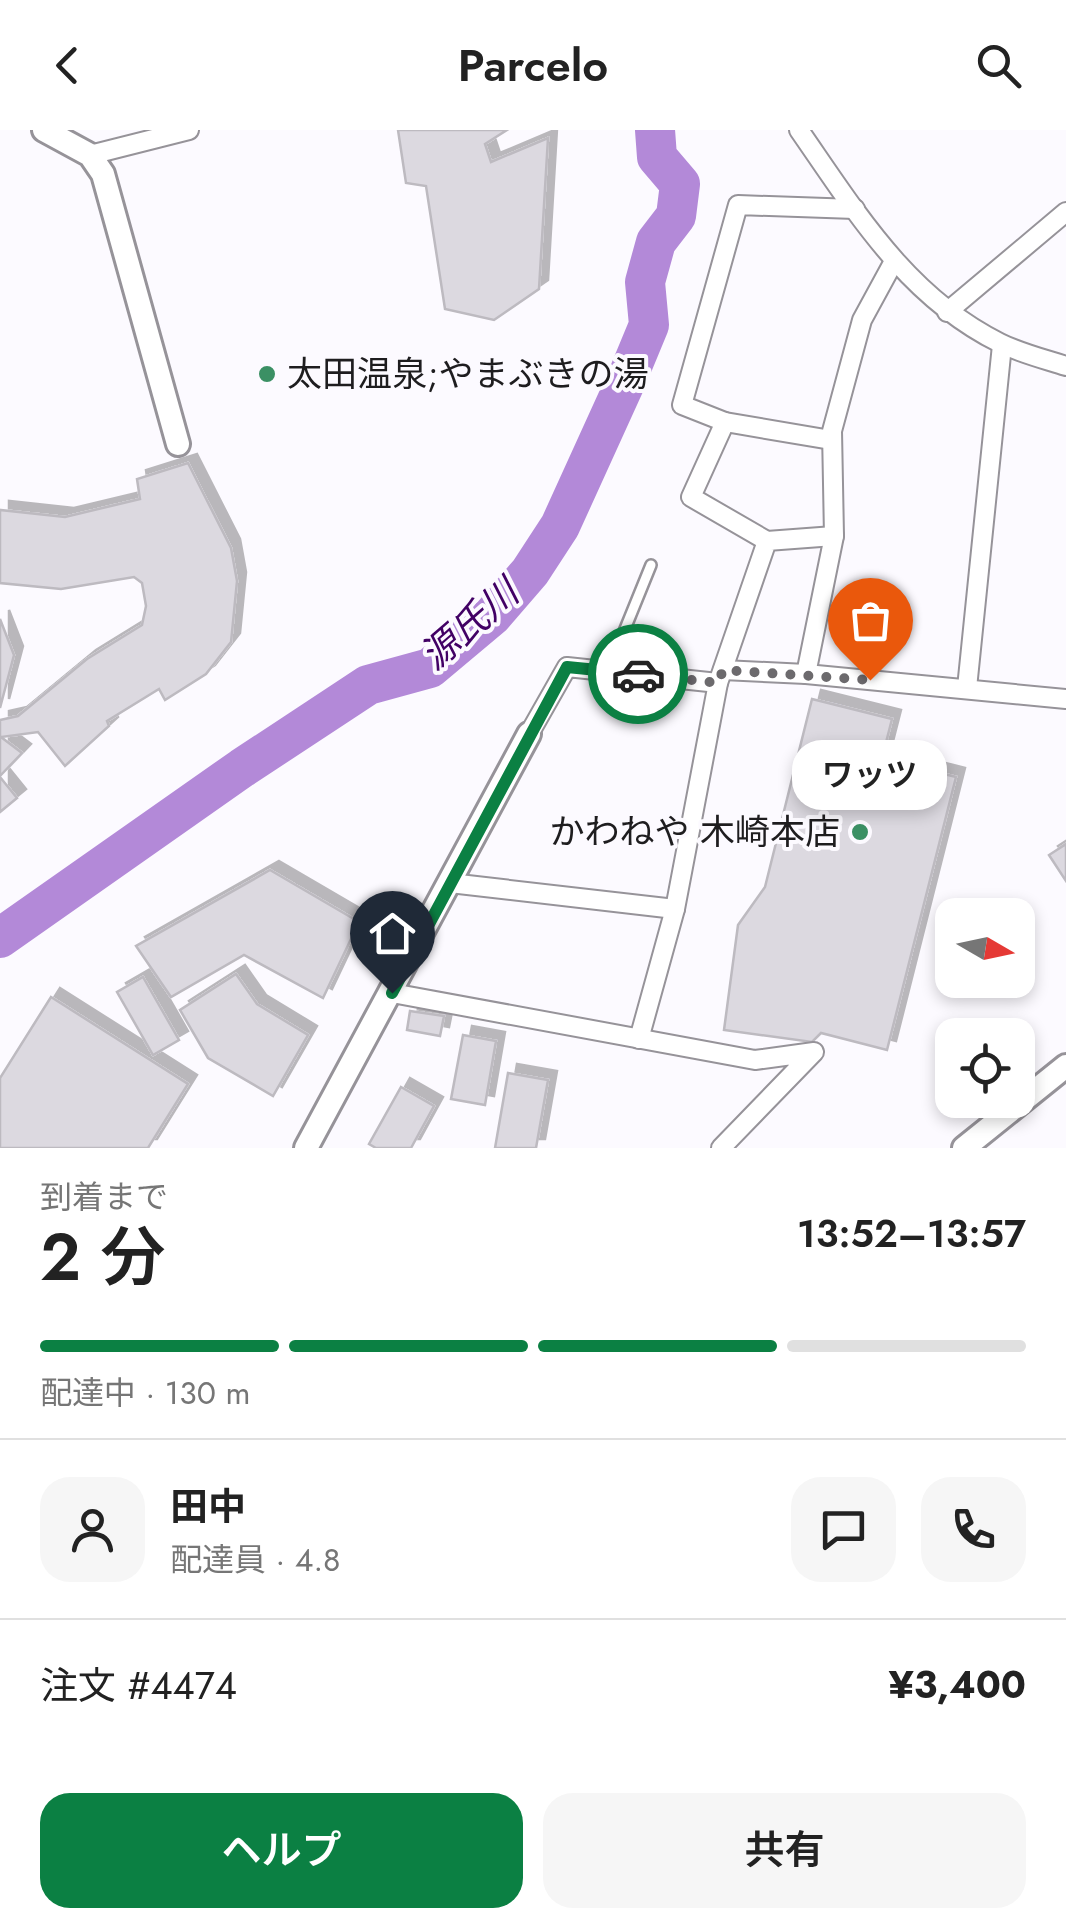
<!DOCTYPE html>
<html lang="ja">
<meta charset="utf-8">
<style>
:root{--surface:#fff;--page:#f6f6f6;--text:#222;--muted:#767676;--line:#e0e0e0;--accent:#0b8043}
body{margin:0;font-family:Jost,"Noto Sans JP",sans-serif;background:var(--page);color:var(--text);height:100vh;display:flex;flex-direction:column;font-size:38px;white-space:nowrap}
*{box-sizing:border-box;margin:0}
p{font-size:32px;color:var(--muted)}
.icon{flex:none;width:55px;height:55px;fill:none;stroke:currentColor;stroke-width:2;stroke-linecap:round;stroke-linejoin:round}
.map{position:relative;height:1018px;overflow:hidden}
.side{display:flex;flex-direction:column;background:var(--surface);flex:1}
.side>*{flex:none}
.needle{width:65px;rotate:99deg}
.fabs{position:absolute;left:935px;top:768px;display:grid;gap:20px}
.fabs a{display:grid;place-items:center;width:100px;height:100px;border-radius:20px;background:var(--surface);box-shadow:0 5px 15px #0003;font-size:50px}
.pin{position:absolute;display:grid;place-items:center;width:85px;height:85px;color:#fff;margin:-102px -42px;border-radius:50% 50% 50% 0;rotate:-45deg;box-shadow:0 0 10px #0007}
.pin .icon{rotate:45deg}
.courier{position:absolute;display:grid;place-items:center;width:100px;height:100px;margin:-50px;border:8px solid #0b8043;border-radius:50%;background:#fff;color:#222;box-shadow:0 2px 12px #0007}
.bubble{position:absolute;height:70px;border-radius:30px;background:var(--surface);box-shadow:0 5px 15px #0003;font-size:32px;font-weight:600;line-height:70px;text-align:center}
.head em{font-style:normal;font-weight:600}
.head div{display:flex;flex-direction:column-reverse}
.head{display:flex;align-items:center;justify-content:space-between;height:170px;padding:0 40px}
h1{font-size:65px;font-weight:600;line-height:75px}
.bar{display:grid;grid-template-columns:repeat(4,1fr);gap:15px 10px;align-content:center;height:120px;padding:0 40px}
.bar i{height:12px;border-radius:8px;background:var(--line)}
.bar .on{background:var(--accent)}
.bar p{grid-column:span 4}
.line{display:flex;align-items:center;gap:25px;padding:0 40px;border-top:2px solid var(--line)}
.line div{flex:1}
.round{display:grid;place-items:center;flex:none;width:105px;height:105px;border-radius:30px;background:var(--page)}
.primary-button{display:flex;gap:20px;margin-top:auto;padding:20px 40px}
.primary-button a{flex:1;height:115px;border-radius:30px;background:var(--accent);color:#fff;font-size:40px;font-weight:600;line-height:115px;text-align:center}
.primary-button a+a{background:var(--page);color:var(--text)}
header{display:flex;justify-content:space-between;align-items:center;height:130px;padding:0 40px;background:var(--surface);font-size:45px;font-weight:600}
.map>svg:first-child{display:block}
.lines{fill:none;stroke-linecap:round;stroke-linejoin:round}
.river{stroke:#b389d8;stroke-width:40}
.building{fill:#dcd9e0;stroke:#bdbac0;stroke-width:2.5;filter:url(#shadow)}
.service-casing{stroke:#969399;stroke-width:14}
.minor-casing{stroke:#969399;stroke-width:22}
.tertiary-casing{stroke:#969399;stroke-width:28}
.service{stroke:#fff;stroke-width:9}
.minor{stroke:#fff;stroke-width:18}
.tertiary{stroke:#fff;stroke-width:22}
.done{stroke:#6c6a6d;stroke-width:10;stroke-dasharray:0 18}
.route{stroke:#0b8043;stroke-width:12}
.poi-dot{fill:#3b9064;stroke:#fcfaff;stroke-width:4}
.labels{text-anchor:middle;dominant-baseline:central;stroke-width:8;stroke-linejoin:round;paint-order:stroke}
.poi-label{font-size:35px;fill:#1e1d1f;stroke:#fcfaff;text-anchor:start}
.water-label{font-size:38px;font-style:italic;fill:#420165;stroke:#fcfaff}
</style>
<header><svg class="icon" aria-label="back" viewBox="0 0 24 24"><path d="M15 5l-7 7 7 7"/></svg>Parcelo<svg class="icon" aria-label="search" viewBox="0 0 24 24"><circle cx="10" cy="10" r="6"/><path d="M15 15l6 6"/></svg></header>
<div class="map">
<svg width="1066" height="1018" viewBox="0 0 1066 1018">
<defs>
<filter id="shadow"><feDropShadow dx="9" dy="-9" stdDeviation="0" flood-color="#0004"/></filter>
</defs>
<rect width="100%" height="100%" fill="#fcfaff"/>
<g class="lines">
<polyline class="river" points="0,808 242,638 368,555 430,538 492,486 530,442 560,396 625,253 649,195 645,152 656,112 676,86 680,54 657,27 655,0"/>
</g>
<g class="building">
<polygon points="398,0 507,0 485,14 491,32 548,8 539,159 494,190 445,179 426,56 406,53"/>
<polygon points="188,333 231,418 237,451 231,512 206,544 165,570 159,559 107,591 109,596 65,636 38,602 1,607 22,623 0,646 0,590 18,586 87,529 142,495 146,476 142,453 134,447 61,459 0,453 0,380 65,387 140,369 137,349"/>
<polygon points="0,489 14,525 0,578"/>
<polygon points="812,569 892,589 882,628 956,647 887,920 821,903 812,912 724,900 738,795 765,757"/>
<polygon points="0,647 17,668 0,682"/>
<polygon points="1066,714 1066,751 1049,725"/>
<polygon points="270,740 359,792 323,868 244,825 171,867 136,816"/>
<polygon points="236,844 257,874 308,905 273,966 208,928 180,880"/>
<polygon points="143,847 179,910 153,925 117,862"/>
<polygon points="51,867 188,954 148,1018 0,1018 0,948"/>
<polygon points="410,881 444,886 440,906 407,900"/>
<polygon points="463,905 496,911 485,975 451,969"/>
<polygon points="508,943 548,950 536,1018 495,1018"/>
<polygon points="401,957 434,976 411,1018 376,1018 369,1014"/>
</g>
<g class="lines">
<defs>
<polyline id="service" points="608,541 651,435"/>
<g id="minor">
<path d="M799 0C856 82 907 167 1000 213 1020 223 1044 229 1066 236"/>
<polyline points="90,25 189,0"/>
<polyline points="893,133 862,190 832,301 834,406 806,544 1066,569"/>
<polyline points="947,182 1066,82"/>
<polyline points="725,292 682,275 738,75 855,79"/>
<polyline points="767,411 691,367 725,292 831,310"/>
<polyline points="723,540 806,544"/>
<polyline points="967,558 1002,215"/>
<polyline points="529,604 567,537 718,553"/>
<polyline points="450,753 675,779"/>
<polyline points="392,863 755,930 814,922 721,1018"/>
<polyline points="639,909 675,779 718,553 767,411 834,406"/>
</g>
<g id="tertiary">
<polyline points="44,0 90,25 103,44 178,314"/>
<polyline points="306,1018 529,604"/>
<polyline points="964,1018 1066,936"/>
</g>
</defs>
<use href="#service" class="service-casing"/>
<use href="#minor" class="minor-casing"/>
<use href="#tertiary" class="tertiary-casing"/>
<use href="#service" class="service"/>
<use href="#minor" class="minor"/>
<use href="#tertiary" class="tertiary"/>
</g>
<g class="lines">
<polyline class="done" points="638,544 718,553 723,540 870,550"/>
<polyline class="route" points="392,863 567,537 638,544"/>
</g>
<g class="poi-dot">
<circle cx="267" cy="244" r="10"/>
<circle cx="860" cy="702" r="10"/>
</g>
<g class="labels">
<g class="poi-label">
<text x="287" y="244">太田温泉;やまぶきの湯</text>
<text x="840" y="702" text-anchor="end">かわねや 木崎本店</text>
</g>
<g class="water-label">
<text transform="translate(469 494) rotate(-41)">源氏川</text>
</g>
</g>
</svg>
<div class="fabs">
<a><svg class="needle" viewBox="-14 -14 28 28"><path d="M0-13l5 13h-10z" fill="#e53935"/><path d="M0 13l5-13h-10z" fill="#767676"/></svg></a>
<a><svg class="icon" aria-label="locate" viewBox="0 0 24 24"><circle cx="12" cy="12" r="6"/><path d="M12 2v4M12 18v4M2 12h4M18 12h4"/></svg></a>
</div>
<div class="pin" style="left:870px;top:550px;background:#ea580c"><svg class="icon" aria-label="bag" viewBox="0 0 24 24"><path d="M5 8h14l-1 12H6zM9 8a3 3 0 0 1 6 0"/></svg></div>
<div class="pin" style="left:392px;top:863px;background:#1f2937"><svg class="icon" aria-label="home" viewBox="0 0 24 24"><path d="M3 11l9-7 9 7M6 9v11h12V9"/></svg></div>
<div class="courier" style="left:638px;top:544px"><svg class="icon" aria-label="car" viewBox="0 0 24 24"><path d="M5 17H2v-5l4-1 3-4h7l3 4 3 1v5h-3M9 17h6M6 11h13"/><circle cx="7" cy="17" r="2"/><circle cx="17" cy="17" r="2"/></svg></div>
<div class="bubble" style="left:792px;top:610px;width:155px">ワッツ</div>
</div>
<section class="side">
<div class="head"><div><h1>2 分</h1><p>到着まで</p></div><em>13:52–13:57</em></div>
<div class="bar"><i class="on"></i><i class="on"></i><i class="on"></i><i></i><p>配達中 · 130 m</p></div>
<div class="line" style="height:180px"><a class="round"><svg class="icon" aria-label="person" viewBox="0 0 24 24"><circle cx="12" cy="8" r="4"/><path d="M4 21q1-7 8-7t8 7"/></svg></a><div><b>田中</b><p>配達員 · 4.8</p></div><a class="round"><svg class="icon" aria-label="chat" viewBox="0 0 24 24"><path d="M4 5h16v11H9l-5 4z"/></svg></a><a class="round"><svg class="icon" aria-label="phone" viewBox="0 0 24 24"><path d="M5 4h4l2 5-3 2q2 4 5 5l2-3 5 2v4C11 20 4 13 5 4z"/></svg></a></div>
<div class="line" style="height:130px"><div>注文 #4474</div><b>¥3,400</b></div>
<div class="primary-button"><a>ヘルプ</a><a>共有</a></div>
</section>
